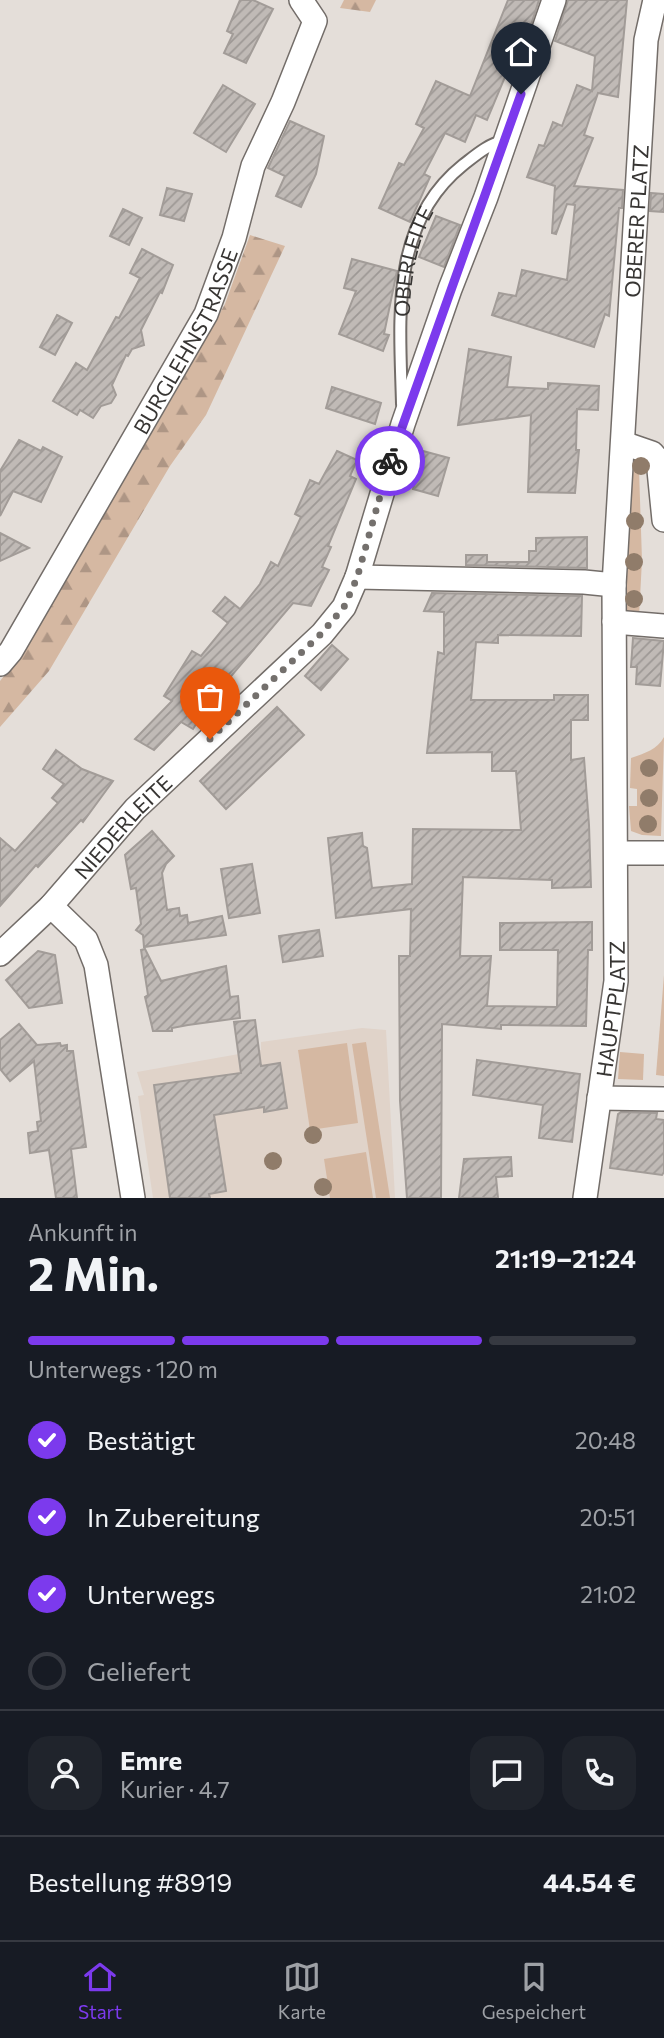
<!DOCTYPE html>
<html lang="de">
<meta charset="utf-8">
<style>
:root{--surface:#171b24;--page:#20242c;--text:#f1f3f6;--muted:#9ea1a6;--line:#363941;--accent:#7c3aed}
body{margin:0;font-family:Commissioner,sans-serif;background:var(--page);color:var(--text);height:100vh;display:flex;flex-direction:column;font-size:26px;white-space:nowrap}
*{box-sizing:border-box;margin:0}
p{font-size:23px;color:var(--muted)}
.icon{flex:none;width:38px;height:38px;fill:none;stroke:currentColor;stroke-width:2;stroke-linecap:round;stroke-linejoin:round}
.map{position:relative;height:1198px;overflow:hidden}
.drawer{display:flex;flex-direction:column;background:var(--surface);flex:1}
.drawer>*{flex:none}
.pin{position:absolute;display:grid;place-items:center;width:60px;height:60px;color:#fff;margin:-72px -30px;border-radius:50% 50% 50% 0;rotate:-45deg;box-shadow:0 0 7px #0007}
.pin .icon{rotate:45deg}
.courier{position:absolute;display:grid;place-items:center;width:70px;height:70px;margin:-35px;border:5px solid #7c3aed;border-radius:50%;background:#fff;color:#222;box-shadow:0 2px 9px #0007}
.summary em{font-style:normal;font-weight:700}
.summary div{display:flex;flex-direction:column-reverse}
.summary{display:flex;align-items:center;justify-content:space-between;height:119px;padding:0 28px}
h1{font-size:46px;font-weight:700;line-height:52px}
.bar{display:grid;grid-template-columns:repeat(4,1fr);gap:10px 7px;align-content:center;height:84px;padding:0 28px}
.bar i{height:9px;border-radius:5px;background:var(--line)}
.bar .selected{background:var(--accent)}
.bar p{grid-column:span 4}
.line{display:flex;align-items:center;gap:18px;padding:0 28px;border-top:2px solid var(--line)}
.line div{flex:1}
.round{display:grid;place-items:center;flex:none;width:74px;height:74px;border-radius:21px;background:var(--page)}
ol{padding:0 28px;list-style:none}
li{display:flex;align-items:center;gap:21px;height:77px}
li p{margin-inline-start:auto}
li .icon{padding:7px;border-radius:50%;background:var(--accent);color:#fff;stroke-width:4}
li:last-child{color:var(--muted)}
li i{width:38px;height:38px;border:4px solid var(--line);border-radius:50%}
.menu{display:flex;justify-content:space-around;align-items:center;height:98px;border-top:2px solid var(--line);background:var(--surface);font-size:19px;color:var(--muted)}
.menu a{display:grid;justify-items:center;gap:4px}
.menu .selected{color:var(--accent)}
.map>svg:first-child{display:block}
.built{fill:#e0d3c9}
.green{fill:#d5b8a2}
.forest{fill:url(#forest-firs)}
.building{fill:url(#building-hatch);stroke:#a29c98;stroke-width:2}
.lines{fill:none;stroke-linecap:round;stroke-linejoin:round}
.service-casing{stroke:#736d69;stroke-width:14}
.minor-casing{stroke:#736d69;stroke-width:26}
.service{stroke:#fff;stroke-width:10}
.minor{stroke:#fff;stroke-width:23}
.tree{fill:#907c6a}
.done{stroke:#74706d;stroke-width:7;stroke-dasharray:0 12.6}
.route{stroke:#7c3aed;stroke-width:9}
.labels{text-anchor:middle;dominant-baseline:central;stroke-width:5;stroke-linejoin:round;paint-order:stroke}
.street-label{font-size:21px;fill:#373533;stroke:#e4ded9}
</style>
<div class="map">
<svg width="664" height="1198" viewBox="0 0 664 1198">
<defs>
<pattern id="forest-firs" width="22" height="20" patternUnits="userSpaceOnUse" patternTransform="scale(1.75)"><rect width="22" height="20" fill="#d5b8a2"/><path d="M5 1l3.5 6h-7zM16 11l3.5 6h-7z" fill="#ae9685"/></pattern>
<pattern id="building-hatch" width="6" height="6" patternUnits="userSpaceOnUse" patternTransform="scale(1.75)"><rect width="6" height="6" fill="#c0bab6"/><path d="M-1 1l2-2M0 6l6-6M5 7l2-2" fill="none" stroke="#9d9895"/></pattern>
</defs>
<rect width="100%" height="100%" fill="#e4ded9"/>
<polygon class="built" points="362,1028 386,1030 395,1198 153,1198 138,1096 144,1095 137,1072 261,1050 261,1042"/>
<g class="green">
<polygon points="633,457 647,461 651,469 639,469 642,560 639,617 623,616"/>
<path d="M664 737 661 836 642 835 631 831 629 806H637V789L630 788 631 758C645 753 657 750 664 737Z"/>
<polygon points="664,975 664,1076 656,1075"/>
<polygon points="366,1042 390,1198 376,1198 352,1044"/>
<polygon points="347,1043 358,1123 310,1130 298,1050"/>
<polygon points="620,1052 644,1054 643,1080 618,1079"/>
<polygon points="366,1152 373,1198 330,1198 324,1159"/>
</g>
<g class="forest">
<polygon points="344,0 376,0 370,12 340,8"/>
<polygon points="250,235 285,246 206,415 170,466 49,671 0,727 0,681 28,645 175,393 225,304"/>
</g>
<g class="building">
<polygon points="240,0 253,0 273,9 246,63 224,53 233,34 227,31"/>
<polygon points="508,0 539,0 529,31 525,29 487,120 476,115 465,142 445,133 424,174 430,177 410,222 379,208 399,163 404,165 424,128 416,124 436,81 470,96"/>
<polygon points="568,0 627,0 618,97 598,93 584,135 593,138 574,186 623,190 622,208 619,208 609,316 605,314 594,347 492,315 499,293 516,296 522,270 567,280 575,205 567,204 556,234 552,233 555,186 527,177 539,145 544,146 553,122 562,126 577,85 592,91 595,56 555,41"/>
<polygon points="223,85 255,104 226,152 194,133"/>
<polygon points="290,121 324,136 316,174 301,207 276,196 285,176 268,168"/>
<polygon points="167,188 192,194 184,221 160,215"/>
<polygon points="651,193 664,194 664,212 650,211"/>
<polygon points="123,209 142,218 129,245 110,236"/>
<polygon points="436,216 460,225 444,267 419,257"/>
<polygon points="142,249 173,265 162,293 160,292 141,330 144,345 132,349 128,356 126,355 112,385 116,395 111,403 101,406 93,418 80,410 77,415 53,401 76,363 87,370 116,317 119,318 140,278 130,273"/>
<polygon points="352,259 397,271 384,334 389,335 383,351 339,334 356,291 344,288"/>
<polygon points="57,315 72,323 55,355 40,347"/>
<polygon points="469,349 511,357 507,387 548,389 548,383 599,386 598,410 577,409 576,450 579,450 575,493 528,492 531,415 458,425"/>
<polygon points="332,387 381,403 375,424 326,408"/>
<polygon points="19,440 41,451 43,447 62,457 41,502 13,491 0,516 0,471"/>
<polygon points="337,451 357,460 350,476 356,479 328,546 331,547 322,567 329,570 311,606 293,603 221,688 203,719 200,718 193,729 181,722 154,750 135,739 172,701 164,696 192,651 201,656 228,623 213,611 225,597 240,609 260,584 271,562 278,566 301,517 295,514 310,480 319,484"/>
<polygon points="423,451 449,458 438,496 413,489"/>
<polygon points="0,533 29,548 0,561"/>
<polygon points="587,537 587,568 466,565 466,555 487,555 487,562 529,562 529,551 536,551 536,538"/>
<polygon points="432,593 582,596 581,636 498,635 498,643 476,642 471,700 554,700 554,695 588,695 588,720 571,720 571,760 584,758 589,825 591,887 552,888 552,880 463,877 460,956 491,956 487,1006 557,1007 558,950 500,950 500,923 592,922 592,950 588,950 586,1026 501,1025 501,1029 442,1024 441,1198 407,1198 400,1101 399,956 410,956 411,909 336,918 328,838 362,833 363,846 367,848 372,888 412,884 413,829 521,830 516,771 492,771 492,752 427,753 438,652 444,654 444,612 424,611"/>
<polygon points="633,638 664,641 660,686 636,684 637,667 631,667"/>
<polygon points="332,645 348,659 321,690 305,676"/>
<polygon points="277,707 304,735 226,809 200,781"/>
<polygon points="56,750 82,769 113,781 83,822 81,820 38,867 36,865 0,906 0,838 15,851 58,803 52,798 64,784 43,769"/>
<polygon points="152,831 174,856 166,864 162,873 167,910 179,908 180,916 187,915 188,923 222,916 226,935 144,947 143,935 136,930 141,924 136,888 131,889 125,855"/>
<polygon points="252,864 260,913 229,918 221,869"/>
<polygon points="319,930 323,956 283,962 279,936"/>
<polygon points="145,949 161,981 226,966 230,997 238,996 240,1018 188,1025 172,1028 172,1031 153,1031 145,997 148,995 141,950"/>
<polygon points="38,951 55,955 62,1003 29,1008 6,980"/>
<polygon points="255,1020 261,1066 280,1063 287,1108 264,1112 264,1107 214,1115 226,1191 209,1194 210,1198 170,1198 154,1085 241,1073 234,1022"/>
<polygon points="19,1024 37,1045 60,1043 61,1046 67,1045 67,1051 73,1051 86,1147 71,1149 77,1198 56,1198 49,1150 30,1153 28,1133 38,1131 37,1122 41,1121 34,1061 10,1081 0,1069 0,1040"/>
<polygon points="477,1060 580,1074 572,1142 539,1138 543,1105 473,1095"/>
<polygon points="621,1112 657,1113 656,1119 664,1120 664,1172 662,1175 610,1168 618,1114"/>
<polygon points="511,1157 512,1176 496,1177 498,1198 459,1198 464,1159"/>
</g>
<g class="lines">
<defs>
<g id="service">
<path id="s1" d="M402 404C400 320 389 224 463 165 476 155 488 144 504 141"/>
</g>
<g id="minor">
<polyline points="623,443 652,453 658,460 664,520"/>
<polyline points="357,577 584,582 614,585"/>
<polyline points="614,622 664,626"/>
<path id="s2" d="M0 664 11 651 206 314 234 238 253 166 283 102 315 21 301 0"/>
<polyline points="616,853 664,853"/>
<polyline points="51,906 86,940 96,965 133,1198"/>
<path id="s3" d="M0 954 51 906 135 809 322 634 344 607 357 577 403 424 450 289 486 197 554 0"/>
<polyline points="599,1098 664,1099"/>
<path id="s4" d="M585 1198 616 981 614 585 646 40 655 0"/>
</g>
</defs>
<use href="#service" class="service-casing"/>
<use href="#minor" class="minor-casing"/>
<use href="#service" class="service"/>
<use href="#minor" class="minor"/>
</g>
<g class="tree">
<circle cx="641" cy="466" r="9"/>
<circle cx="635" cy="521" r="9"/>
<circle cx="634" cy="562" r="9"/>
<circle cx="634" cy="599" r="9"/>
<circle cx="649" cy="768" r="9"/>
<circle cx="649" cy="798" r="9"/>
<circle cx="648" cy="824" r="9"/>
<circle cx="313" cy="1135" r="9"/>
<circle cx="273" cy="1161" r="9"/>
<circle cx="323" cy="1187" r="9"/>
</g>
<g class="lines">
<polyline class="done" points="210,739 321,634 344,607 357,578 390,461"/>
<polyline class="route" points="390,461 521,94"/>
</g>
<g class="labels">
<g class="street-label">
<text stroke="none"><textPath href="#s4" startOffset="980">OBERER PLATZ</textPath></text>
<text stroke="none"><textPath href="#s1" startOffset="144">OBERLEITE</textPath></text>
<text stroke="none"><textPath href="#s2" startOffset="373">BURGLEHNSTRASSE</textPath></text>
<text stroke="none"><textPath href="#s3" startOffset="177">NIEDERLEITE</textPath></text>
<text stroke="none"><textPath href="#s4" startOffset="191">HAUPTPLATZ</textPath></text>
</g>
</g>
</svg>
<div class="pin" style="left:210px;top:739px;background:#ea580c"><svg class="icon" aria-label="bag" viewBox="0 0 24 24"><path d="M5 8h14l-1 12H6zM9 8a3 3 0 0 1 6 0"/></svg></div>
<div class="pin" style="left:521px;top:94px;background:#1f2937"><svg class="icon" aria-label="home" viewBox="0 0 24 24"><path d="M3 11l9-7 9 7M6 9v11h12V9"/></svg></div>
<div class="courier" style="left:390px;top:461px"><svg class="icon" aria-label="bike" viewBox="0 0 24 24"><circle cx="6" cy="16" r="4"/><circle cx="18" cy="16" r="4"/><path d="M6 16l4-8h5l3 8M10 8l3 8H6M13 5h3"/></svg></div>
</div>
<section class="drawer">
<div class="summary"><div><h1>2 Min.</h1><p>Ankunft in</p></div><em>21:19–21:24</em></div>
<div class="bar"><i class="selected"></i><i class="selected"></i><i class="selected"></i><i></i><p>Unterwegs · 120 m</p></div>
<ol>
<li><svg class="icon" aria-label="check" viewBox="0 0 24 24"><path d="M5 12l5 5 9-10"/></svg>Bestätigt<p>20:48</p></li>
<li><svg class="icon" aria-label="check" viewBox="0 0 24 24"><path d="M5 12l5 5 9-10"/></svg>In Zubereitung<p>20:51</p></li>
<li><svg class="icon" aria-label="check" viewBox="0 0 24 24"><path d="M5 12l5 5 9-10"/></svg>Unterwegs<p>21:02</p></li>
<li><i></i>Geliefert</li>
</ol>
<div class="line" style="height:126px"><a class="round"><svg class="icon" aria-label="person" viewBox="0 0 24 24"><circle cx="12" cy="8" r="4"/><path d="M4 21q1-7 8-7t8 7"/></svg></a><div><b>Emre</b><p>Kurier · 4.7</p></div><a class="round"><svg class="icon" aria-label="chat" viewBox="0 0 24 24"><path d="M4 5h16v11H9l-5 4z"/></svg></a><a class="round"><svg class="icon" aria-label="phone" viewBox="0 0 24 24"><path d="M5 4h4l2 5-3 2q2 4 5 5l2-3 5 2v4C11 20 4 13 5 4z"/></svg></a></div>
<div class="line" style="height:91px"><div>Bestellung #8919</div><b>44.54 €</b></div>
</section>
<nav class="menu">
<a class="selected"><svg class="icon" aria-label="home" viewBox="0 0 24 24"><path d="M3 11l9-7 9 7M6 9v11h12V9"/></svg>Start</a>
<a><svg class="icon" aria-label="map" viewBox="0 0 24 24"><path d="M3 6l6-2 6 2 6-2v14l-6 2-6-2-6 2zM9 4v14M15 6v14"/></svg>Karte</a>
<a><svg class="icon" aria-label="saved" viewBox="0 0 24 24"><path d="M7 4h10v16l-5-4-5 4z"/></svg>Gespeichert</a>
</nav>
